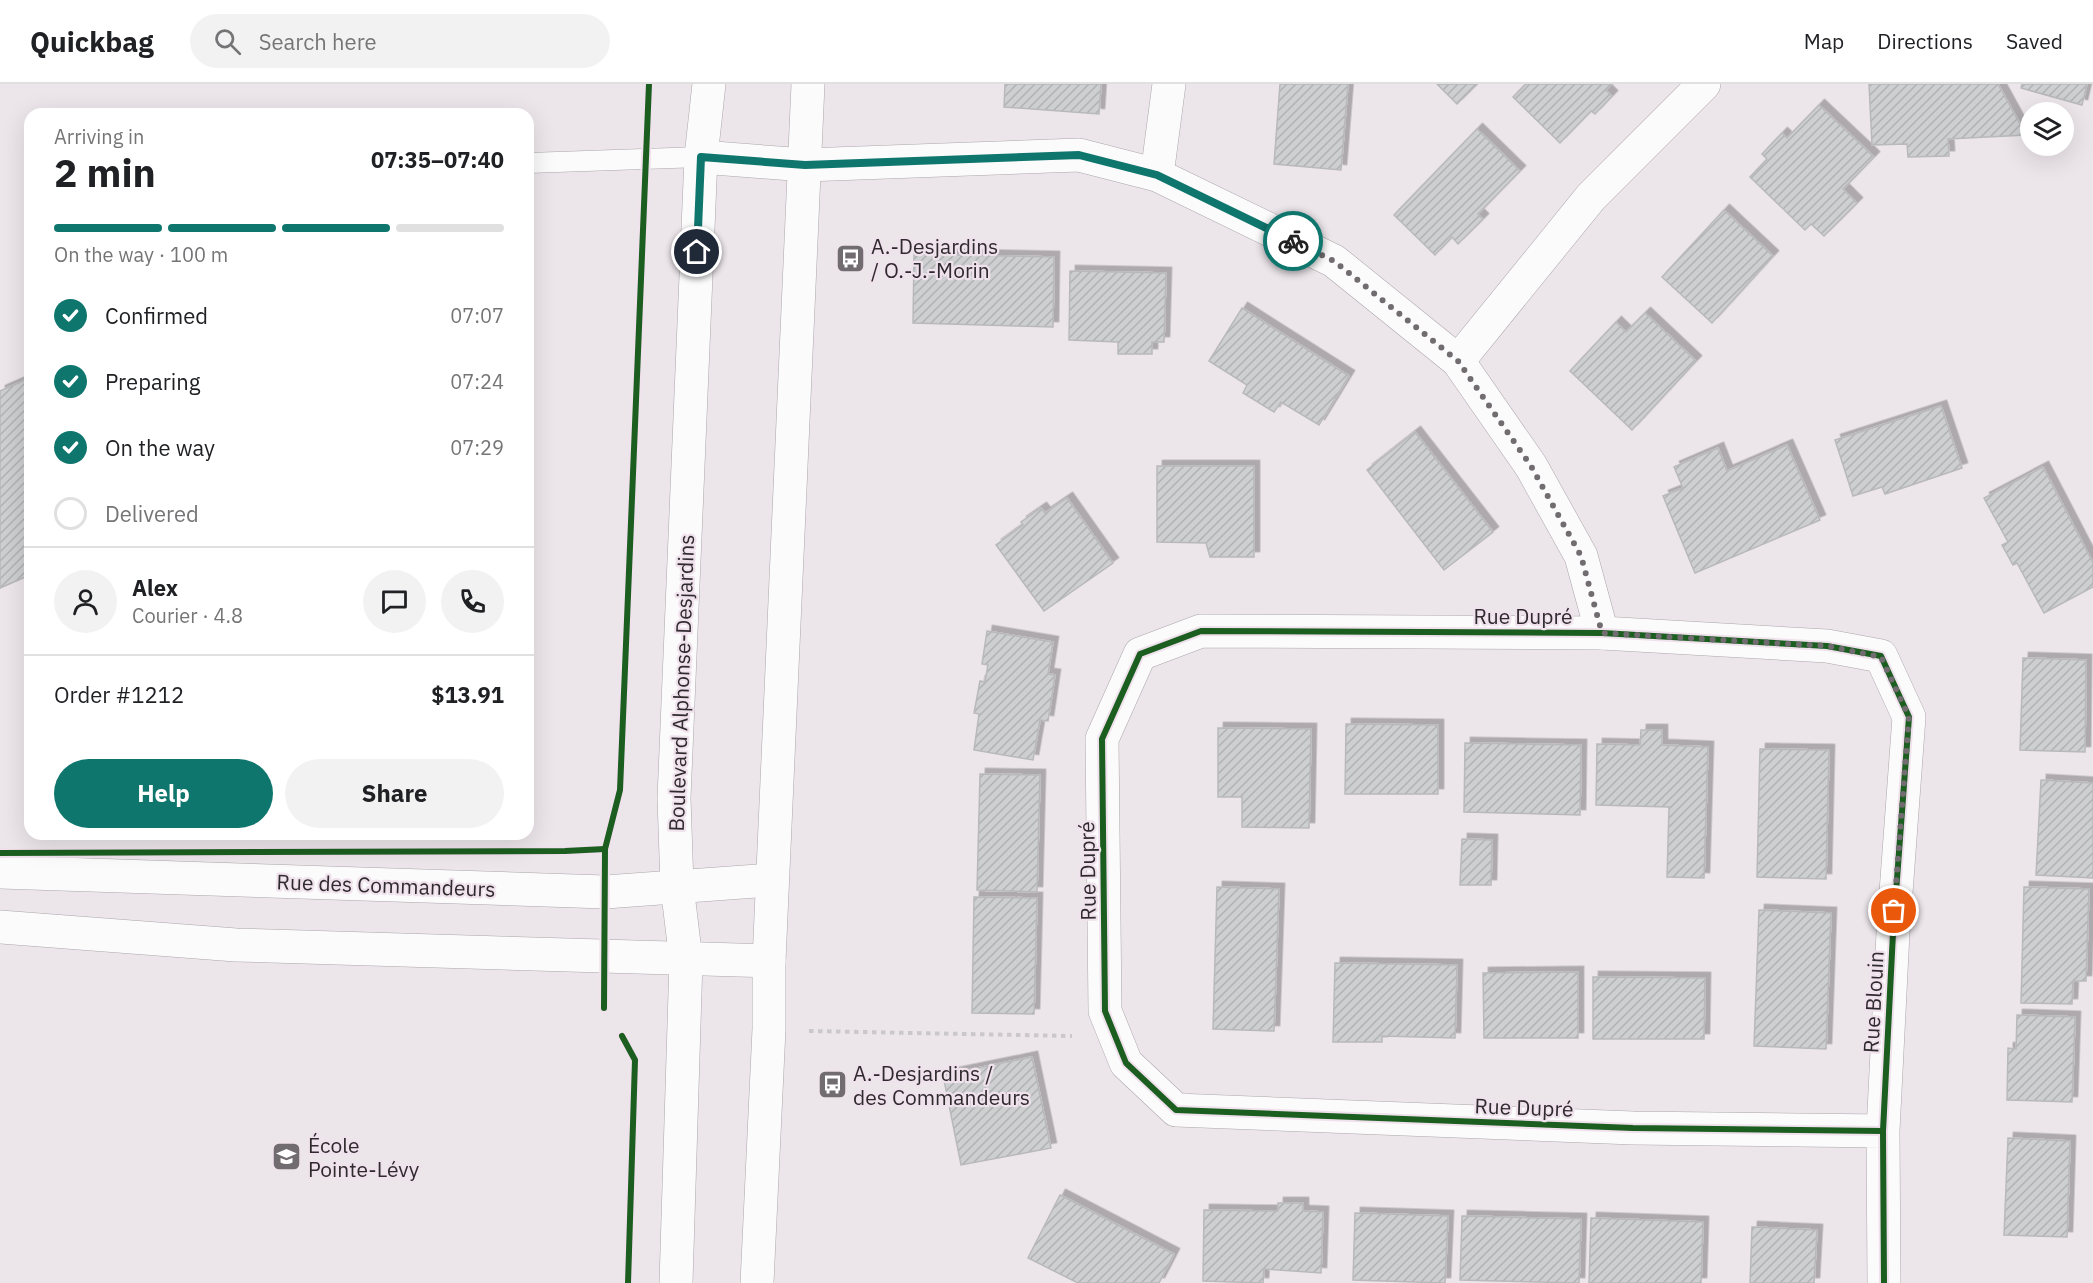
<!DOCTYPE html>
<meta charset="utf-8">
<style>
:root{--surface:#fff;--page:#f2f2f2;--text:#202124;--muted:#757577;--line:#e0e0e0;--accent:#0f766e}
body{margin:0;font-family:"IBM Plex Sans",sans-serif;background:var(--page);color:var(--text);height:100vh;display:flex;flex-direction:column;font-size:22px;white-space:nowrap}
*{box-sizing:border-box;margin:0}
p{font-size:20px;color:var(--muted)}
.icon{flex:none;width:33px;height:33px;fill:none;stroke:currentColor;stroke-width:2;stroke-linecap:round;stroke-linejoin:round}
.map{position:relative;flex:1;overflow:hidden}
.details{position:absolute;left:24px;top:24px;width:510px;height:732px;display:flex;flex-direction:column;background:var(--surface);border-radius:18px;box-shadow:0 6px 24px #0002}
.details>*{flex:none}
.buttons{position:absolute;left:2020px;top:18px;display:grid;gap:12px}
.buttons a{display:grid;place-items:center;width:54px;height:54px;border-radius:50%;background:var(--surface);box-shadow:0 6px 24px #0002;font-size:30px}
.pin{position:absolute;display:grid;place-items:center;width:51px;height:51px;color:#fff;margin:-26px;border:3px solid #fff;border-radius:50%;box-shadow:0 2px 6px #0007}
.courier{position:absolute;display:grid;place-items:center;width:60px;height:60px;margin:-30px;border:4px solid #0f766e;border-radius:50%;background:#fff;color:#222;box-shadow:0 2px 8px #0007}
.head em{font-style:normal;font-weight:700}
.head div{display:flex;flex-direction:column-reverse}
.head{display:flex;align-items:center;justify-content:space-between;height:102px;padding:0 30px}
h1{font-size:39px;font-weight:700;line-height:45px}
.bar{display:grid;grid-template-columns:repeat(4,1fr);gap:9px 6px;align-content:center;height:72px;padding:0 30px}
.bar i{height:8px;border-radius:4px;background:var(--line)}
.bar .on{background:var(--accent)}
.bar p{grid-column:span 4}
.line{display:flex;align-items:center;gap:15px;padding:0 30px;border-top:2px solid var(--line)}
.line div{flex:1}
.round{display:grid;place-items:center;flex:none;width:63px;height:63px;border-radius:32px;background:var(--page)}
ol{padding:0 30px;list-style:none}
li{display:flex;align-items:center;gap:18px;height:66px}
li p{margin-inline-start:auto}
li .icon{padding:6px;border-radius:50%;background:var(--accent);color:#fff;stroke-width:4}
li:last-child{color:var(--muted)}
li i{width:33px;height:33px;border:3px solid var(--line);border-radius:50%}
.primary-button{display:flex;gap:12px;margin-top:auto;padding:12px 30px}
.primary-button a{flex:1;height:69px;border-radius:36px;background:var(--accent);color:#fff;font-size:24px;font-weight:700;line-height:69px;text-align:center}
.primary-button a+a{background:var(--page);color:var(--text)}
header{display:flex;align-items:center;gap:36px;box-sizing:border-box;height:84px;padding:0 30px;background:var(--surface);border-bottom:2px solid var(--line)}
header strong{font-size:28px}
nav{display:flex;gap:33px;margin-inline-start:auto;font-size:21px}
.search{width:420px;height:54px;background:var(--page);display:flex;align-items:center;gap:15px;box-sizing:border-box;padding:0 21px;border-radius:33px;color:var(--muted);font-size:22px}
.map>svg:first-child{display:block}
.building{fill:url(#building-hatch);stroke:#b9b9bc;stroke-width:1.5;filter:url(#shadow)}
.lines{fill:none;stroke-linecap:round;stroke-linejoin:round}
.lane-casing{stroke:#aba6aa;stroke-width:21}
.street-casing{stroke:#aba6aa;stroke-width:34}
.secondary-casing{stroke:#aba6aa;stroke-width:34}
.path{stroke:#cbc8ca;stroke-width:4;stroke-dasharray:4.5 4.5;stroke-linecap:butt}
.lane{stroke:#fcfbfc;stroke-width:20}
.street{stroke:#fcfbfc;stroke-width:33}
.secondary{stroke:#fcfbfc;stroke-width:33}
.cycleway-casing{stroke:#f0e2ec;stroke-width:10}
.cycleway{stroke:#1b5e20;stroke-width:6}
.done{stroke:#716c70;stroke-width:6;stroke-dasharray:0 10.8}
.route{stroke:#0f766e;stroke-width:8}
.labels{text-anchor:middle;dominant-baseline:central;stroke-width:4.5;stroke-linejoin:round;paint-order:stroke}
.poi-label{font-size:21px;fill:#2f2a2d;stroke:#f0e2ec;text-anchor:start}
.street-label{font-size:21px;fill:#2f2a2d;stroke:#f0e2ec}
</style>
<header>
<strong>Quickbag</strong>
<div class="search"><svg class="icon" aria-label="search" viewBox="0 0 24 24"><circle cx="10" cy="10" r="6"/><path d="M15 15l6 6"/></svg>Search here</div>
<nav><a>Map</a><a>Directions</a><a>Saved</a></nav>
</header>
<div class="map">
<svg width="2093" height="1199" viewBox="0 0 2093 1199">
<defs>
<pattern id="building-hatch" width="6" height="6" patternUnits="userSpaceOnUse" patternTransform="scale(1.5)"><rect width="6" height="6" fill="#cecfd1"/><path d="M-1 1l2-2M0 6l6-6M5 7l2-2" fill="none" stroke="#b1b2b4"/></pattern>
<filter id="shadow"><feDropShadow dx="5.5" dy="-5.5" stdDeviation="0" flood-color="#0004"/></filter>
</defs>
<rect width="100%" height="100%" fill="#ece6eb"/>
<g class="building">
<polygon points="1005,0 1101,0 1099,30 1004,23"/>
<polygon points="1280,0 1348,0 1341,86 1274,80"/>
<polygon points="1437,0 1477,0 1457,20"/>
<polygon points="1526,0 1612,0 1606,6 1612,12 1595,30 1591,27 1560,59 1513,13"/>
<polygon points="1869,0 1998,0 2026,51 1948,55 1949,72 1908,73 1907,60 1872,61"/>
<polygon points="2022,0 2087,0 2082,21 2021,4"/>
<polygon points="1819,21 1874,73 1843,105 1857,119 1824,152 1811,140 1805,146 1750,93 1767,75 1762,70 1782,49 1787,54"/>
<polygon points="1477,45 1520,87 1478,130 1483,135 1458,160 1452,153 1435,171 1394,131"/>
<polygon points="1724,126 1773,172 1712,239 1662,193"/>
<polygon points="914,170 1054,173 1053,243 913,239"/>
<polygon points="1070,187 1166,189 1164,258 1152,258 1152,270 1118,270 1118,258 1069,256"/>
<polygon points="1242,224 1349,292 1319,341 1281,318 1274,328 1243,309 1247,301 1209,277"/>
<polygon points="1645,229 1696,277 1632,346 1570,287 1616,238 1626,248"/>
<polygon points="30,294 30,491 0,504 0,307"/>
<polygon points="1941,322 1962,384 1885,410 1882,403 1853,412 1835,356"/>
<polygon points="1415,348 1493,448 1444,486 1367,386"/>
<polygon points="1787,361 1820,436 1695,489 1663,412 1683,404 1674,383 1718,364 1727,387"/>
<polygon points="1157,382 1254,382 1254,473 1210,473 1206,459 1157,458"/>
<polygon points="2043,383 2093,479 2093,503 2044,529 2017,479 2013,481 2002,461 2008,458 1984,414"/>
<polygon points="1067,414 1113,479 1044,527 996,461 1023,441 1021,438 1041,424 1045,429"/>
<polygon points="987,547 1053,558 1048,590 1055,591 1048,637 1040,636 1033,676 974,666 979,630 974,629 980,597 985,598 988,581 982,580"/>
<polygon points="2023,574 2086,576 2085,668 2020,666"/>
<polygon points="1346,640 1438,641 1438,710 1345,710"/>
<polygon points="1218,644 1311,645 1309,744 1242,743 1242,713 1218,713"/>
<polygon points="1641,646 1662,646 1662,661 1708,663 1704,794 1667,793 1669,723 1596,721 1597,660 1640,661"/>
<polygon points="1465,659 1581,661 1580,731 1464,728"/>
<polygon points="1760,665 1829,666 1826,795 1757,793"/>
<polygon points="980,690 1040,691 1037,808 977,806"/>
<polygon points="2041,696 2093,699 2093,794 2036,791"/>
<polygon points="1462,755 1492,756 1491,801 1460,801"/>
<polygon points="1217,803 1279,805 1274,947 1213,945"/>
<polygon points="2024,803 2089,805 2086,897 2073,897 2072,920 2021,919"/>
<polygon points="974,813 1037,814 1034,930 972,929"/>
<polygon points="1759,826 1831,829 1826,965 1754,962"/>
<polygon points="1335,879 1457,881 1455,954 1382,952 1382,958 1333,958"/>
<polygon points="1578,888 1578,954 1484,954 1483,889"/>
<polygon points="1593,893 1705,894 1704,955 1593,955"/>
<polygon points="2017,931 2075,933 2072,1018 2007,1016 2008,964 2016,965"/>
<polygon points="1032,973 1051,1064 961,1081 943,991"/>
<polygon points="2008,1054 2070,1057 2067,1153 2004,1151"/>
<polygon points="1060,1111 1174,1170 1159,1199 1078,1199 1028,1174"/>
<polygon points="1278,1119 1303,1119 1303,1127 1323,1128 1321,1189 1264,1185 1263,1199 1203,1197 1204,1126 1278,1127"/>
<polygon points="1355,1129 1448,1132 1445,1199 1353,1196"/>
<polygon points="1462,1132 1581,1135 1579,1199 1460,1196"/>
<polygon points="1591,1134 1703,1138 1701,1199 1589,1199"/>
<polygon points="1752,1143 1817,1146 1814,1199 1750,1199"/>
</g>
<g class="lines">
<defs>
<polyline id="lane" points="528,79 701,73"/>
<g id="street">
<polyline points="701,73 805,81 1079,71 1157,91 1334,177 1458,277 1531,382 1581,472 1602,549"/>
<polyline points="1157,91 1169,0"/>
<polyline points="1458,277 1591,113 1704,0"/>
<polyline points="0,788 605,808 772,796"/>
<polyline points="0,843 236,861 769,877"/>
<polyline points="1883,1047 1633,1044 1176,1026 1126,979 1105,927 1102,655 1140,570 1201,547 1602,549 1827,562 1881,572 1909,633 1893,849 1883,1047 1884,1199"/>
</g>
<g id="secondary">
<polyline points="676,1199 686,876 677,802 674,714 701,73 709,0"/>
<polyline points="757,1199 769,945 769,877 808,0"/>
</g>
</defs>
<use href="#lane" class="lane-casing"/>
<use href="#street" class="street-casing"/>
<use href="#secondary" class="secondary-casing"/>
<polyline class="path" points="809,947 1072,952"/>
<use href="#lane" class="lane"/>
<use href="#street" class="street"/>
<use href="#secondary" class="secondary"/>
<defs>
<g id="cycleway">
<polyline points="0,769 565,767 605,765"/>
<polyline points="604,924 605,765 620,706 649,0"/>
<polyline points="622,952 635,976 628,1199"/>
<polyline points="1883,1047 1633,1044 1176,1026 1126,979 1105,927 1102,655 1140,570 1201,547 1602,549 1827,562 1881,572 1909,633 1893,849 1883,1047 1884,1199"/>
</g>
</defs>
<use href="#cycleway" class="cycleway-casing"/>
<use href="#cycleway" class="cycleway"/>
</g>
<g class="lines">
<polyline class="done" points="1293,157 1334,177 1458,277 1531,382 1581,472 1602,549 1827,562 1881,573 1909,633 1894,827"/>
<polyline class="route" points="697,168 701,73 805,81 1079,71 1157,91 1293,157"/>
</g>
<defs>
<symbol id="bus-square" viewBox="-11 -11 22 22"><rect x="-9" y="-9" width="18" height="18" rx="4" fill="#716c70" stroke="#f0e2ec"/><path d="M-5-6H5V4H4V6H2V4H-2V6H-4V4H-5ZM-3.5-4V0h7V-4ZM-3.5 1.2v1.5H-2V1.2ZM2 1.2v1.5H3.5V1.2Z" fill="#fff"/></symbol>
<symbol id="school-square" viewBox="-11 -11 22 22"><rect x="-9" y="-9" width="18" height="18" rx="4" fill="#716c70" stroke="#f0e2ec"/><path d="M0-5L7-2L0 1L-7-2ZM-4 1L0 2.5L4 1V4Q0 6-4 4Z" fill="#fff"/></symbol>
</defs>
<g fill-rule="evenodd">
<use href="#bus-square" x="834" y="158" width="33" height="33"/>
<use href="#bus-square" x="816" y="984" width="33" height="33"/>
<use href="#school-square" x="270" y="1056" width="33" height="33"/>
</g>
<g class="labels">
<g class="poi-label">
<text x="871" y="162">A.-Desjardins<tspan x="871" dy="24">/ O.-J.-Morin</tspan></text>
<text x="853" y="989">A.-Desjardins /<tspan x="853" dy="24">des Commandeurs</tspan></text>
<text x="308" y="1061">École<tspan x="308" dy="24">Pointe-Lévy</tspan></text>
</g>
<g class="street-label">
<text x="1523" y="532">Rue Dupré</text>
<text transform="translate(681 599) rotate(-88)">Boulevard Alphonse-Desjardins</text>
<text transform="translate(1087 787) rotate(-91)">Rue Dupré</text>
<text transform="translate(386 801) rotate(2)">Rue des Commandeurs</text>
<text transform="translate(1873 918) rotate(-87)">Rue Blouin</text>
<text transform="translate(1524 1023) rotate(2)">Rue Dupré</text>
</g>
</g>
</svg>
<div class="buttons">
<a><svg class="icon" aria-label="layers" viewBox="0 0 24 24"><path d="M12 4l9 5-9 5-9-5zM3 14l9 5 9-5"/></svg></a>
</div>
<div class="pin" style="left:1894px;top:827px;background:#ea580c"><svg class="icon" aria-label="bag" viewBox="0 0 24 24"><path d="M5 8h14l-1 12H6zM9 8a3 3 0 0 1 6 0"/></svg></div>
<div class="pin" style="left:697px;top:168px;background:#1f2937"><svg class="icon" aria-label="home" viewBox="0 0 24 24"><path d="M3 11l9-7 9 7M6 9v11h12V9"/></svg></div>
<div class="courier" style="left:1293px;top:157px"><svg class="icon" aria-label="bike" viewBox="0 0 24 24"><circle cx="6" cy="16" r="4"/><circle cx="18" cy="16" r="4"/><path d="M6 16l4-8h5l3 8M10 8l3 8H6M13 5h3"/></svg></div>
<section class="details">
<div class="head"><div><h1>2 min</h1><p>Arriving in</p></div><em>07:35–07:40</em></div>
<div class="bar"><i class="on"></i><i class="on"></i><i class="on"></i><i></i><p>On the way · 100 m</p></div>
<ol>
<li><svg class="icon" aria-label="check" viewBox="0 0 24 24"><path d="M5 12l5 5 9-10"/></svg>Confirmed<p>07:07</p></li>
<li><svg class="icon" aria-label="check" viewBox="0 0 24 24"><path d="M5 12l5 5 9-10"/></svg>Preparing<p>07:24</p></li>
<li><svg class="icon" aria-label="check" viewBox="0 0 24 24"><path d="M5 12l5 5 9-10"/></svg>On the way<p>07:29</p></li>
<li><i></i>Delivered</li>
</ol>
<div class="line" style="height:108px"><a class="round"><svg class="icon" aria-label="person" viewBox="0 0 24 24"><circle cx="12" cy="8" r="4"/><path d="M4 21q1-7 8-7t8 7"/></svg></a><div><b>Alex</b><p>Courier · 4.8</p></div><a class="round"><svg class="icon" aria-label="chat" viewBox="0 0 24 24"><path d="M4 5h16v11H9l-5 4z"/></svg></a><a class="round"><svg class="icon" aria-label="phone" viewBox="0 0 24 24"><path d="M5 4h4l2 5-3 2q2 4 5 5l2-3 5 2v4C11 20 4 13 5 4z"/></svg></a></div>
<div class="line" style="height:78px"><div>Order #1212</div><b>$13.91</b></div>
<div class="primary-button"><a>Help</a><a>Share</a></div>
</section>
</div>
